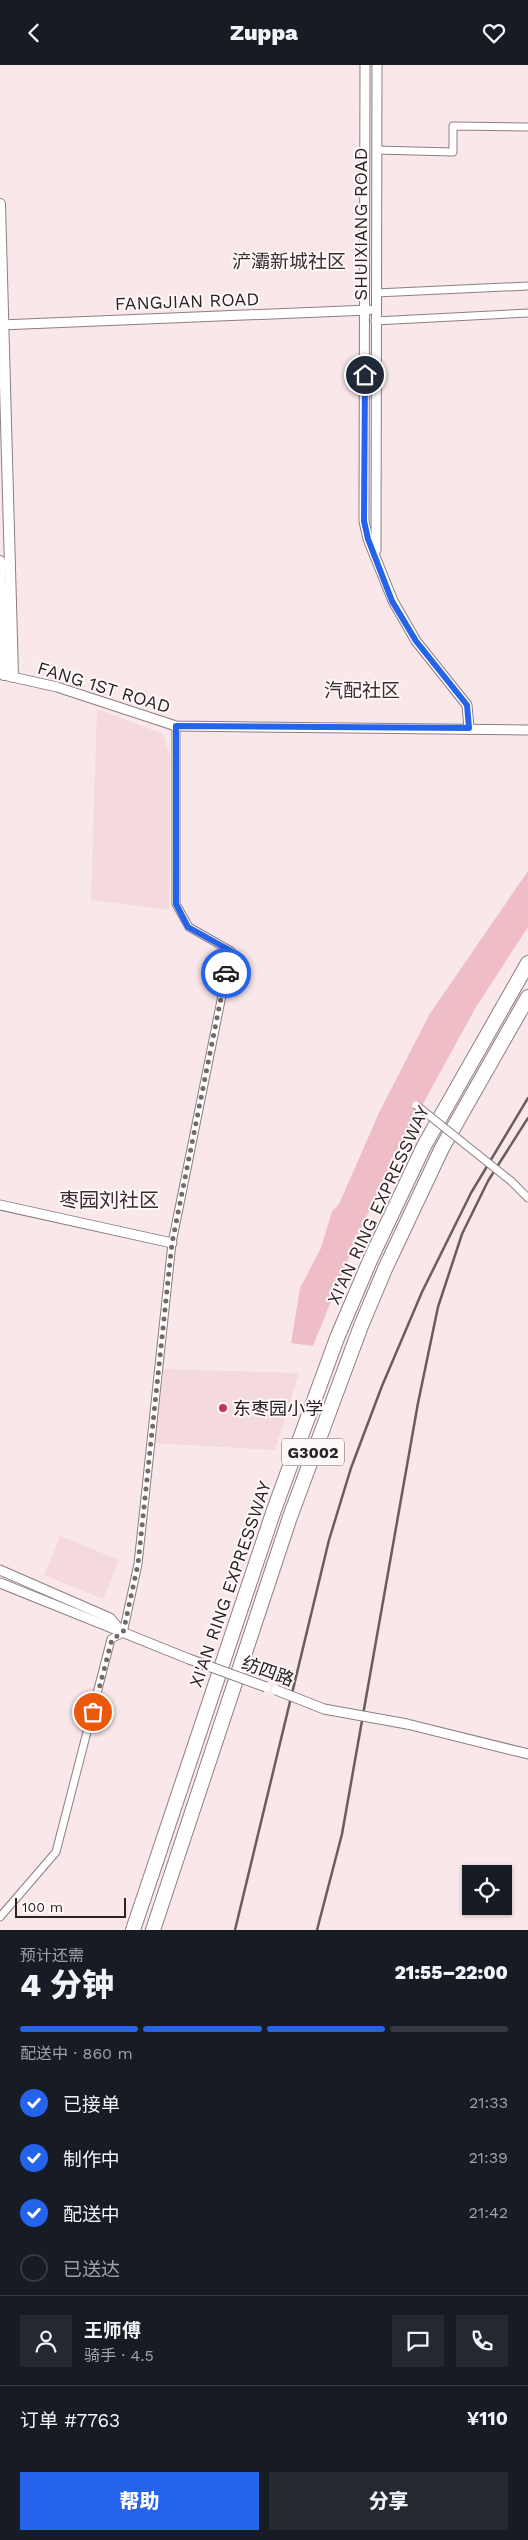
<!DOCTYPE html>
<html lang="zh">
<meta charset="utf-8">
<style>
:root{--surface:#171b24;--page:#242831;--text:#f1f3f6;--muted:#9ea1a6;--line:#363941;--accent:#2563eb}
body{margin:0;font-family:"Work Sans","Noto Sans SC",sans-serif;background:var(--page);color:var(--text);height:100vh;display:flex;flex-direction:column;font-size:19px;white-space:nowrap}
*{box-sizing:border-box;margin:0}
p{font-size:16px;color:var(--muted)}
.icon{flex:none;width:28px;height:28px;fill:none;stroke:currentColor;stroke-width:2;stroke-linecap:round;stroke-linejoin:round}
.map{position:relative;height:1865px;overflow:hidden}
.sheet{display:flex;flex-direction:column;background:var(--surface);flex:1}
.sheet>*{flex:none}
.tools{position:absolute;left:462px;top:1800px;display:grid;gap:10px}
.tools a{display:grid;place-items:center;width:50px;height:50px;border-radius:0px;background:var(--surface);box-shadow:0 1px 4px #0004;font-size:25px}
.scale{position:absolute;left:15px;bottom:12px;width:111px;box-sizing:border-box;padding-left:5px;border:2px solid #2b2425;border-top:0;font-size:14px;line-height:18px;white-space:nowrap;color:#2b2425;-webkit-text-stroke:4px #fff8f9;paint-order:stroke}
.pin{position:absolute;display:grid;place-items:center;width:42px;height:42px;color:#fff;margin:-21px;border:2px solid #fff;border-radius:50%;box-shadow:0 1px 5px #0007}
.courier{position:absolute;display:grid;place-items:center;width:50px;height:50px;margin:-25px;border:4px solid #2563eb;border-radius:50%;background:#fff;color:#222;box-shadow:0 1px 6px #0007}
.overview em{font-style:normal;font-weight:800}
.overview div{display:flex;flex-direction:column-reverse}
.overview{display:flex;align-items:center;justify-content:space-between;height:85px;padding:0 20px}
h1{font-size:32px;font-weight:800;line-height:38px}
.bar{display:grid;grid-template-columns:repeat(4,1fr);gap:8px 5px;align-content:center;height:60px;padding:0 20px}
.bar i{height:6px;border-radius:4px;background:var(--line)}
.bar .current{background:var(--accent)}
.bar p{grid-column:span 4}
.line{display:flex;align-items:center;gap:12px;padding:0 20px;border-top:1px solid var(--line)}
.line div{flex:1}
.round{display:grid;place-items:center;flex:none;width:52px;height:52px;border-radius:0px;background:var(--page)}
ol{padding:0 20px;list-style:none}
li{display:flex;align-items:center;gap:15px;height:55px}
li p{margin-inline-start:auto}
li .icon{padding:5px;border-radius:50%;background:var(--accent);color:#fff;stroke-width:4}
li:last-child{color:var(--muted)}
li i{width:28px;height:28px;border:2px solid var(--line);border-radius:50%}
.cta{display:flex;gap:10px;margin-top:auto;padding:10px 20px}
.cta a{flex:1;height:58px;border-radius:0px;background:var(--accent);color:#fff;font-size:20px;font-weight:800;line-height:58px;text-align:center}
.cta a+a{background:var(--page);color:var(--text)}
header{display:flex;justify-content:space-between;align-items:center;height:65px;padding:0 20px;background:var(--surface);font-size:22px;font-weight:800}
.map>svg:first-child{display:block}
.built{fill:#f4d9dd}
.green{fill:#eebdc5}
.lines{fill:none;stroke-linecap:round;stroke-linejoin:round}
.minor-casing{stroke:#8e7e81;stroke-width:9}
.tertiary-casing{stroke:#8e7e81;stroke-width:11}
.secondary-casing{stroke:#8e7e81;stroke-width:12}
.motorway-casing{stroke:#8e7e81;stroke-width:16}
.minor{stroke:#fff;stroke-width:7}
.tertiary{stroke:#fff;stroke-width:9}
.secondary{stroke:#fff;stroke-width:10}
.motorway{stroke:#fff;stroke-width:14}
.rail{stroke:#685e5f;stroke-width:2.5}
.minor-bridge-casing{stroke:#8e7e81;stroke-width:9;stroke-linecap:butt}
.tertiary-bridge-casing{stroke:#8e7e81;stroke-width:11;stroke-linecap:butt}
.minor-bridge{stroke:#fff;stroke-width:7}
.tertiary-bridge{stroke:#fff;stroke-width:9}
.done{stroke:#73686a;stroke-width:5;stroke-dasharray:0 9}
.route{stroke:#2563eb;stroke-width:6}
.poi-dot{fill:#c1325e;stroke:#fff8f9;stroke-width:2}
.labels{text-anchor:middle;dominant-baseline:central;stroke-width:4;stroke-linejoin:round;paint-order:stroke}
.shield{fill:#fff8f9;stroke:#6b6465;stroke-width:1}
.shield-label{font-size:16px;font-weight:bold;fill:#2b2425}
.street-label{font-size:18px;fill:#2b2425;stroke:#fff8f9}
.poi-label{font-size:18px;fill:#2b2425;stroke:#fff8f9;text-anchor:start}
.neighbourhood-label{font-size:19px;fill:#3b2e30;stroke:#fff8f9}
.quarter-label{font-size:20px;fill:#3b2e30;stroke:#fff8f9}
</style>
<header><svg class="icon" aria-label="back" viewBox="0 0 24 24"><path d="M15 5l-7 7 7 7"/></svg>Zuppa<svg class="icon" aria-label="heart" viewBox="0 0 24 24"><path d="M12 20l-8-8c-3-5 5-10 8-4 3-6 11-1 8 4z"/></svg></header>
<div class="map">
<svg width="528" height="1865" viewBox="0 0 528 1865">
<rect width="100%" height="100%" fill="#f9e7ea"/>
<g class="built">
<polygon points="97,644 163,669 170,693 169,845 91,835"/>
<polygon points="164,1304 299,1308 275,1385 155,1378"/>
<polygon points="60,1471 119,1495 103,1534 44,1510"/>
</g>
<polygon class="green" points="528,806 528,862 476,942 397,1086 357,1172 313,1281 291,1278 300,1223 321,1183 332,1146 339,1139 379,1048 429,950"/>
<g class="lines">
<defs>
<g id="minor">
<polyline points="376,85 453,87 453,61 528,62"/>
<polyline points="376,228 528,221"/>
<polyline points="375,256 528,248"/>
<polyline points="511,1116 528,1133"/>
<polyline points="0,1852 56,1787 111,1574 123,1568 138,1499 172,1178 231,886 189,862 176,839 176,661"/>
</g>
<g id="tertiary">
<polyline points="365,0 364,456 368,474 393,536 416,576 467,640 469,663"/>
<polyline points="0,260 369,245"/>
<polyline points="376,485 377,0"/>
<polyline points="8,611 57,622 176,661 528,665"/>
<polyline points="0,1140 172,1178"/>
<polyline points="0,1505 110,1553 121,1566"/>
<polyline points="0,1518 189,1594"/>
<polyline points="407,1659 528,1689"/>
</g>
<g id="secondary">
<polyline points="0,139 13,612"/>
<polyline points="0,496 4,610"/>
</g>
<g id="motorway">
<polyline points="133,1865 274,1445 337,1273 371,1193 424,1081 528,898"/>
<polyline points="153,1865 290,1452 361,1261 385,1204 442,1083 528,932"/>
</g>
</defs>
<use href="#minor" class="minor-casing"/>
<use href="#tertiary" class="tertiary-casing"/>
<use href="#secondary" class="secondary-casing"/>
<use href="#motorway" class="motorway-casing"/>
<use href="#minor" class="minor"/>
<use href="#tertiary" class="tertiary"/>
<use href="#secondary" class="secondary"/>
<use href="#motorway" class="motorway"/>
<g class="rail">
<polyline points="235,1865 329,1475 351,1403 382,1321 422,1227 471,1128 528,1033"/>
<polyline points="317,1865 342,1769 418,1338 438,1242 462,1169 488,1116 528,1053"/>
</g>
<defs>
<polyline id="minor-bridge" points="416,1040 511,1116"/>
<g id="tertiary-bridge">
<polyline points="189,1594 266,1622"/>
<polyline points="276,1625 324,1644 407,1659"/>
</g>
</defs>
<use href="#minor-bridge" class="minor-bridge-casing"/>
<use href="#tertiary-bridge" class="tertiary-bridge-casing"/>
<use href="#minor-bridge" class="minor-bridge"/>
<use href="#tertiary-bridge" class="tertiary-bridge"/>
</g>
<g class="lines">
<polyline class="done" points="93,1647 112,1574 123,1568 138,1499 172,1178 226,908"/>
<polyline class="route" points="226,908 231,886 188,862 176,839 176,661 469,663 467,640 416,576 392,536 368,474 364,456 365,310"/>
</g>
<circle class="poi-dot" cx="223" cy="1343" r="5"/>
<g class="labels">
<rect class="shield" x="282" y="1373.5" width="62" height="27" rx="4"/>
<g class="shield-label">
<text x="313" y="1387">G3002</text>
</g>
<g class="street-label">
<text transform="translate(360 159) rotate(-90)">SHUIXIANG ROAD</text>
<text transform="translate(187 236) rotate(-2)">FANGJIAN ROAD</text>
<text transform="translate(104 622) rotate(17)">FANG 1ST ROAD</text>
<text transform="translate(378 1140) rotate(-65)">XI'AN RING EXPRESSWAY</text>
<text transform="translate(230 1519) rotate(-71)">XI'AN RING EXPRESSWAY</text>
<text transform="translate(268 1606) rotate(20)">纺四路</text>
</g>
<g class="poi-label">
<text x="233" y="1343">东枣园小学</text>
</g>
<g class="neighbourhood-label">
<text x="289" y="196">浐灞新城社区</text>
<text x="362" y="625">汽配社区</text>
</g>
<g class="quarter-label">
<text x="109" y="1135">枣园刘社区</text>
</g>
</g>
</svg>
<div class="tools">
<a><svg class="icon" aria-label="locate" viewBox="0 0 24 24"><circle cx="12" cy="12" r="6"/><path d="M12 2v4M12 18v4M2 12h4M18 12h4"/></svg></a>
</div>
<div class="scale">100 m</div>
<div class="pin" style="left:93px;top:1647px;background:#ea580c"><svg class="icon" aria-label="bag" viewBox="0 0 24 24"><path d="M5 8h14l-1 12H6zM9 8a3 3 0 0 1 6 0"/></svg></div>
<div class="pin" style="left:365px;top:310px;background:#1f2937"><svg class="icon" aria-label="home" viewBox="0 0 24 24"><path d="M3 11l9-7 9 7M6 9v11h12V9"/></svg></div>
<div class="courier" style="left:226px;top:908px"><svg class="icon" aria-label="car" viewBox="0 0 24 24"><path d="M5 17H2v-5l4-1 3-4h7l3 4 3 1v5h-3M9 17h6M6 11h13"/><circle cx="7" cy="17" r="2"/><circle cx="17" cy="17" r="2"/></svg></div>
</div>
<section class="sheet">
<div class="overview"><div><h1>4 分钟</h1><p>预计还需</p></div><em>21:55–22:00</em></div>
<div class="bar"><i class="current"></i><i class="current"></i><i class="current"></i><i></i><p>配送中 · 860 m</p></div>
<ol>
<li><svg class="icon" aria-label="check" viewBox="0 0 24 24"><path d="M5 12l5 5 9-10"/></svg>已接单<p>21:33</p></li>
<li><svg class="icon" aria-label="check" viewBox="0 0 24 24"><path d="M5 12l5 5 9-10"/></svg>制作中<p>21:39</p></li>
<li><svg class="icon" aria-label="check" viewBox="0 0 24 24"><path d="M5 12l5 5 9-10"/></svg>配送中<p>21:42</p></li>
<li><i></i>已送达</li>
</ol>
<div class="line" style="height:90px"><a class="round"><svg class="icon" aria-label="person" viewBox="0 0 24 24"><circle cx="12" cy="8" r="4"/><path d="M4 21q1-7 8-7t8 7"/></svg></a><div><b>王师傅</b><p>骑手 · 4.5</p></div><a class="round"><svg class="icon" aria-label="chat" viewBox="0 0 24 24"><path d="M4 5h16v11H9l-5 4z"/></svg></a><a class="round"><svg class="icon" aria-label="phone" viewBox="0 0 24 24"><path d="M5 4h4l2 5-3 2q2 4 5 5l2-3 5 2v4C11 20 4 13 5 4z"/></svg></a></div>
<div class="line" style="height:65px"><div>订单 #7763</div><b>¥110</b></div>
<div class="cta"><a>帮助</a><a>分享</a></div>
</section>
